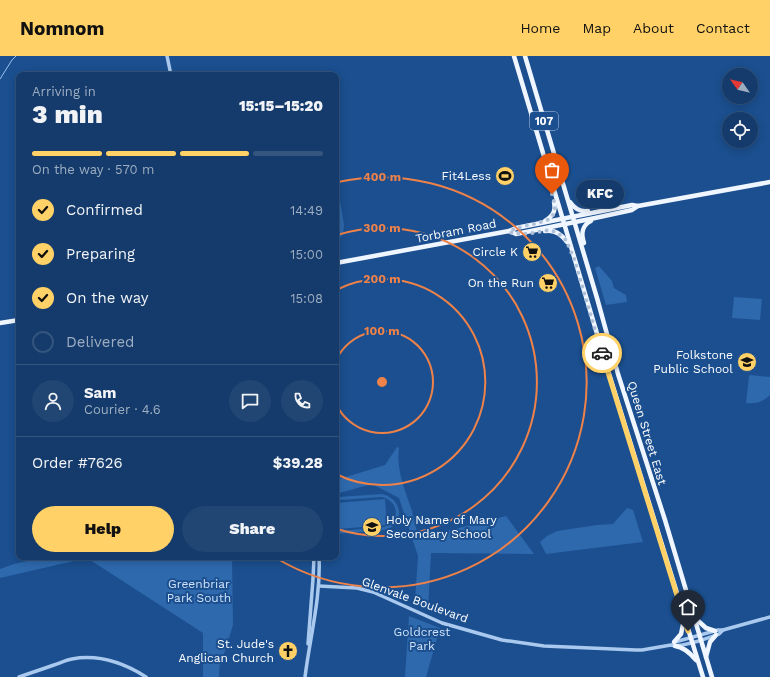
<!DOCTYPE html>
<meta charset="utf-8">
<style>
:root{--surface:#143b6b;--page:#214673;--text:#f1f3f6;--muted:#9dadc1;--line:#33557e;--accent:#ffd166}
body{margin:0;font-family:"Work Sans",sans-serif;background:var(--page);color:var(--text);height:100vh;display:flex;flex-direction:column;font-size:15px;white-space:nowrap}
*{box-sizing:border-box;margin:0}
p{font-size:13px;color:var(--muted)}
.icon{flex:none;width:22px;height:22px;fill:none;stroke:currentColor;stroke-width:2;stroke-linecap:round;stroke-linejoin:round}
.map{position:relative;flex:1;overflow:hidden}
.sheet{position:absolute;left:16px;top:16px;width:323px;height:488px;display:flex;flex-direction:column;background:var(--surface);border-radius:8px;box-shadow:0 2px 10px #0003,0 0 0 1px var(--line)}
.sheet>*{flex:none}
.needle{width:26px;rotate:304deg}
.controls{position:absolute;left:722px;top:12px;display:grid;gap:8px}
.controls a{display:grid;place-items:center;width:36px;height:36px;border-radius:50%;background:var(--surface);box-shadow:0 2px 10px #0003,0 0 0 1px var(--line);font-size:20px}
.pin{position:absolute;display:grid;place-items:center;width:34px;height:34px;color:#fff;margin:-41px -17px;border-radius:50% 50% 50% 0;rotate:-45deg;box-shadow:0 0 4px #0007}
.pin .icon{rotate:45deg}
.courier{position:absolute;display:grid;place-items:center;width:40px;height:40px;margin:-20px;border:3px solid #ffd166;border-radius:50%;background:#fff;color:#222;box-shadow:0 1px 5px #0007}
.bubble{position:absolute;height:28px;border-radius:14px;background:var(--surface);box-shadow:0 2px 10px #0003,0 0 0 1px var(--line);font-size:13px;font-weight:800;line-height:28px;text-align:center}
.overview em{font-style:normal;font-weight:800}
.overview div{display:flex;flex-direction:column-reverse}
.overview{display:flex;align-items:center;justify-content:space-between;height:68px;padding:0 16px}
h1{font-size:26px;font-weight:800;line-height:30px}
.bar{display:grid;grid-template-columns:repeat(4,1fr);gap:6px 4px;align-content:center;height:48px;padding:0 16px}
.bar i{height:5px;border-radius:3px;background:var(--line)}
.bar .selected{background:var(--accent)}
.bar p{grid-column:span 4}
.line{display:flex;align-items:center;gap:10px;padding:0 16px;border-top:1px solid var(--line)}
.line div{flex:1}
.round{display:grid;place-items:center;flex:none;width:42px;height:42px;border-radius:21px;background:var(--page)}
ol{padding:0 16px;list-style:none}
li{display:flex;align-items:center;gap:12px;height:44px}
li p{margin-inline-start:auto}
li .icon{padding:4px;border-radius:50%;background:var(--accent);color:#111;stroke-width:4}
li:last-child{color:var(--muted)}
li i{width:22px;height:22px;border:2px solid var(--line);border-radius:50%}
.action{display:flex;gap:8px;margin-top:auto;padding:8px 16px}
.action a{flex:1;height:46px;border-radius:24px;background:var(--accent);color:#111;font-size:16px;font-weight:800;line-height:46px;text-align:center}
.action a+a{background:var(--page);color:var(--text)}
header{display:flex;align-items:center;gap:24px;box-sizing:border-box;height:56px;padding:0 20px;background:var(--accent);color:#111}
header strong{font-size:19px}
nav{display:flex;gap:22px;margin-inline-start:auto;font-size:14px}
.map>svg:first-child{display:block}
.green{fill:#2e69ad}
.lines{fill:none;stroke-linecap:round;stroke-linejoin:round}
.stream{stroke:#9cc4f0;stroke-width:1}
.minor{stroke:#a9c9ee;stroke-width:3.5}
.major{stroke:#f0f6ff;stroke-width:4.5}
.done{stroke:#afc1d8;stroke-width:4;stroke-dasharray:0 7.2}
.route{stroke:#ffd166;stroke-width:5}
.ring{fill:none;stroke:#ee8249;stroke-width:2}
.labels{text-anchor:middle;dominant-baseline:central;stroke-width:4;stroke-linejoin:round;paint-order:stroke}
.shield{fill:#1b4f8f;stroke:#bbcadd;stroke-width:1}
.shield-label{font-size:11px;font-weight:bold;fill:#fff}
.poi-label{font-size:12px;fill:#fff;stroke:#1b4f8f;text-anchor:end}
.street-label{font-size:12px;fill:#fff;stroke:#1b4f8f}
.park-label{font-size:12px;fill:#cfe3fa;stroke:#1b4f8f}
.centre{fill:#ee8249;stroke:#1b4f8f;stroke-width:2}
.ring-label{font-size:12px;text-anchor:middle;font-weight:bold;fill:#ee8249;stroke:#1b4f8f;stroke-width:4;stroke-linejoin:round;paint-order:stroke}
</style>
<header>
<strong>Nomnom</strong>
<nav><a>Home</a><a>Map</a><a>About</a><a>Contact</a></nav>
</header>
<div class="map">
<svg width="770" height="621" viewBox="0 0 770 621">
<rect width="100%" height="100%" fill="#1b4f8f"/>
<g class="green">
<polygon points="336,121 344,169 343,178 336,187 336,180 339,173 340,167 336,145"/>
<polygon points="599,210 612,225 614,232 626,239 627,246 606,249 595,212"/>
<polygon points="734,241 762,243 760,264 732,262"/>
<path d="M750 319 770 321V339C763 346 756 348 746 347L749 320Z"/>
<path d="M397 391 399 392C396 414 405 434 412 455 414 464 416 473 419 482L506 460 534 498 431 497 428 554 414 548 415 545 418 500 399 442 372 428 336 438V424L385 409Z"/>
<path d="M382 438C404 443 405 470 384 474L336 478V473L340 475 384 471C401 464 399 446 382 441L339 444 336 445V442L339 441Z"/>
<polygon points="385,443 387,469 338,473 336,447"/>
<polygon points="627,452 633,454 643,486 546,498 540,486 547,480 557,475 597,469 613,468"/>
<polygon points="46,501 232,501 233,569 223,601 220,603 219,621 203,621 203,577 87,502 0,522 0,513 14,508"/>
<polygon points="409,560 440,572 426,621 405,621"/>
</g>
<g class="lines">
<polyline class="stream" points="0,23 12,4 16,0"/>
<g class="minor">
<polyline points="167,0 171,19"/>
<path d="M319 530 357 532 373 536 442 567 502 584 544 590 636 594H642L671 589C681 592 708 582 719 578L723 574"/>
<polyline points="675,586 718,574 723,574 770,561"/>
<polyline points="308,588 313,523 314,501"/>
<path d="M19 621C31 617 42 613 54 609 60 607 66 604 72 603 99 598 124 607 146 621"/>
<path d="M305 621C310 581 321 541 319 501"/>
</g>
<g class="major">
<polyline points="514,0 610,321 703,621"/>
<polyline points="525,0 597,242 618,318 665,464 712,621"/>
<path d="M570 146C574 152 580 156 588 155"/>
<path d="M545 165C553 160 556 155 554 146"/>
<polyline points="509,175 516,178 595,162 632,154 638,150 770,126"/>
<path d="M545 175C555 173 562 179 567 186"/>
<path d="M584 187C581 178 582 169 591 165"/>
<polyline points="336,207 509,175 516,172 632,149 638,150"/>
<polyline points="0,267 19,264"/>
<polyline points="695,562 706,572 715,575"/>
<polyline points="674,586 681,578 684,564"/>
<path d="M675 590C684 591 690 597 696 604"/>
<polyline points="706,601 710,586 716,579"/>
</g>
</g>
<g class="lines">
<path class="done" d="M552 138C555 148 558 159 547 164 543 166 538 166 534 168L516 172 509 176 516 178 522 177 527 178 549 174 553 175 559 178 566 184 572 198 573 199 602 297"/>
<polyline class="route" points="602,297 688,575"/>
</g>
<g class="ring">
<path d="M336 304A51 51 0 1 1 336 348"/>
<path d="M336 234A103 103 0 1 1 336 418"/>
<path d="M337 179A154 154 0 1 1 337 473"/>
<path d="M338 126A205 205 0 1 1 276 502"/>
</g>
<defs>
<symbol id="stadium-disc" viewBox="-11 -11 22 22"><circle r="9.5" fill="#ffd166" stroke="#1b4f8f"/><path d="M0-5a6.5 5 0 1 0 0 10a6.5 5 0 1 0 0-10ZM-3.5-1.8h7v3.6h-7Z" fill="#111"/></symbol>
<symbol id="supermarket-disc" viewBox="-11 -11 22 22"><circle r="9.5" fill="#ffd166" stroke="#1b4f8f"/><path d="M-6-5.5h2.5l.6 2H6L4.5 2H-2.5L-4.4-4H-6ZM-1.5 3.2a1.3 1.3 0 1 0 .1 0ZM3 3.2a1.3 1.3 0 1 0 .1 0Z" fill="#111"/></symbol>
<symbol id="school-disc" viewBox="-11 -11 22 22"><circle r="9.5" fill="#ffd166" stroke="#1b4f8f"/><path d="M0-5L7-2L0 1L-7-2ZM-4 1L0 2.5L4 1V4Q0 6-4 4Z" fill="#111"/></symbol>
<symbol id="church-disc" viewBox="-11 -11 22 22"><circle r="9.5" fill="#ffd166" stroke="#1b4f8f"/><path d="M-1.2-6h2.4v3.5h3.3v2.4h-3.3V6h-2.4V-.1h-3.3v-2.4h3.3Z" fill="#111"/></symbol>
</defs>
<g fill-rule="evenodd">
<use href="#stadium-disc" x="494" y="109" width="22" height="22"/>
<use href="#supermarket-disc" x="521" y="185" width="22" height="22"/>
<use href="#supermarket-disc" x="537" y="216" width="22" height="22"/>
<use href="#school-disc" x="736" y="295" width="22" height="22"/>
<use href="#school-disc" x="361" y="460" width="22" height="22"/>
<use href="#church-disc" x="277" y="584" width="22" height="22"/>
</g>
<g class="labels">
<rect class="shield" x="530" y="56" width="28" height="18" rx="3"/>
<g class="shield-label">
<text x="544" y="65">107</text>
</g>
<g class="poi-label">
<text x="491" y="120">Fit4Less</text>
<text x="518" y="196">Circle K</text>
<text x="534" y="227">On the Run</text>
<text x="733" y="299">Folkstone<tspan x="733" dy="14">Public School</tspan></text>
<text x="386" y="464" text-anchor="start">Holy Name of Mary<tspan x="386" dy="14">Secondary School</tspan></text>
<text x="274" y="588">St. Jude's<tspan x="274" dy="14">Anglican Church</tspan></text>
</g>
<g class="street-label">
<text transform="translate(456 175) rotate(-11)">Torbram Road</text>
<text transform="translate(647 377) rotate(73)">Queen Street East</text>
<text transform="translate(415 544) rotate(20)">Glenvale Boulevard</text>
</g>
<g class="park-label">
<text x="199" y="528">Greenbriar<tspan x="199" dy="14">Park South</tspan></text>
<text x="422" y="576">Goldcrest<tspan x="422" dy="14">Park</tspan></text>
</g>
</g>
<circle cx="382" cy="326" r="6" class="centre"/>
<g class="ring-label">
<text x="382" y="125">400 m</text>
<text x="382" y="176">300 m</text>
<text x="382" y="227">200 m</text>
<text x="382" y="279">100 m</text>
</g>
</svg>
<div class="controls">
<a><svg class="needle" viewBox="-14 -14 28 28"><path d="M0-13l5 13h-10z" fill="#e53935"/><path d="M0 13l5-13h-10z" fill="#9dadc1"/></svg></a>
<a><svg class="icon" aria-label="locate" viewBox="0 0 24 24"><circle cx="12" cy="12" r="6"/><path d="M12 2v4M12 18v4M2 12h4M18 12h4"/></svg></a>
</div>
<div class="pin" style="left:552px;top:138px;background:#ea580c"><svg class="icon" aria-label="bag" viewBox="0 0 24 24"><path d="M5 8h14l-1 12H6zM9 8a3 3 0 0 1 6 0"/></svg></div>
<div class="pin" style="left:688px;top:575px;background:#1f2937"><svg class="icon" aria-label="home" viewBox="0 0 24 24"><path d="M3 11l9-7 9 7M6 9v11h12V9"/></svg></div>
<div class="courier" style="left:602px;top:297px"><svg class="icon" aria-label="car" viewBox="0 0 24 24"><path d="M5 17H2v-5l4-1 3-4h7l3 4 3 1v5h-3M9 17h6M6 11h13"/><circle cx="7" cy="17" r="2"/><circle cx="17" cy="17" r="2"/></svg></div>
<div class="bubble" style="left:576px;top:124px;width:48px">KFC</div>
<section class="sheet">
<div class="overview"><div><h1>3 min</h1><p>Arriving in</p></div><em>15:15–15:20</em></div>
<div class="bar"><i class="selected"></i><i class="selected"></i><i class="selected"></i><i></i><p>On the way · 570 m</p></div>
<ol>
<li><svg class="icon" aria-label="check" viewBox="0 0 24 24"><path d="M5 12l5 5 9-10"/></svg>Confirmed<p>14:49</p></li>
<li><svg class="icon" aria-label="check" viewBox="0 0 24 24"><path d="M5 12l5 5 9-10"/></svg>Preparing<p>15:00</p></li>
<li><svg class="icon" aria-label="check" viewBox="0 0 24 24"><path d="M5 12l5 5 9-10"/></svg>On the way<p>15:08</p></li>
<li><i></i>Delivered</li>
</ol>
<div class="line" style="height:72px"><a class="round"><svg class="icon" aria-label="person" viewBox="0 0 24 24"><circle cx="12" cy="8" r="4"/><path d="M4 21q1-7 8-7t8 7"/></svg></a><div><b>Sam</b><p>Courier · 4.6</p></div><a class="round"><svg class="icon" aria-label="chat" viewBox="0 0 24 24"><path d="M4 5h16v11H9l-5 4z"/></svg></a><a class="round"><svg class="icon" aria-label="phone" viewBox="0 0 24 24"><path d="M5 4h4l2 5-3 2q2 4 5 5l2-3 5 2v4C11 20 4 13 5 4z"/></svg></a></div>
<div class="line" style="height:52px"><div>Order #7626</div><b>$39.28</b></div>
<div class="action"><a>Help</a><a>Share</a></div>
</section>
</div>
